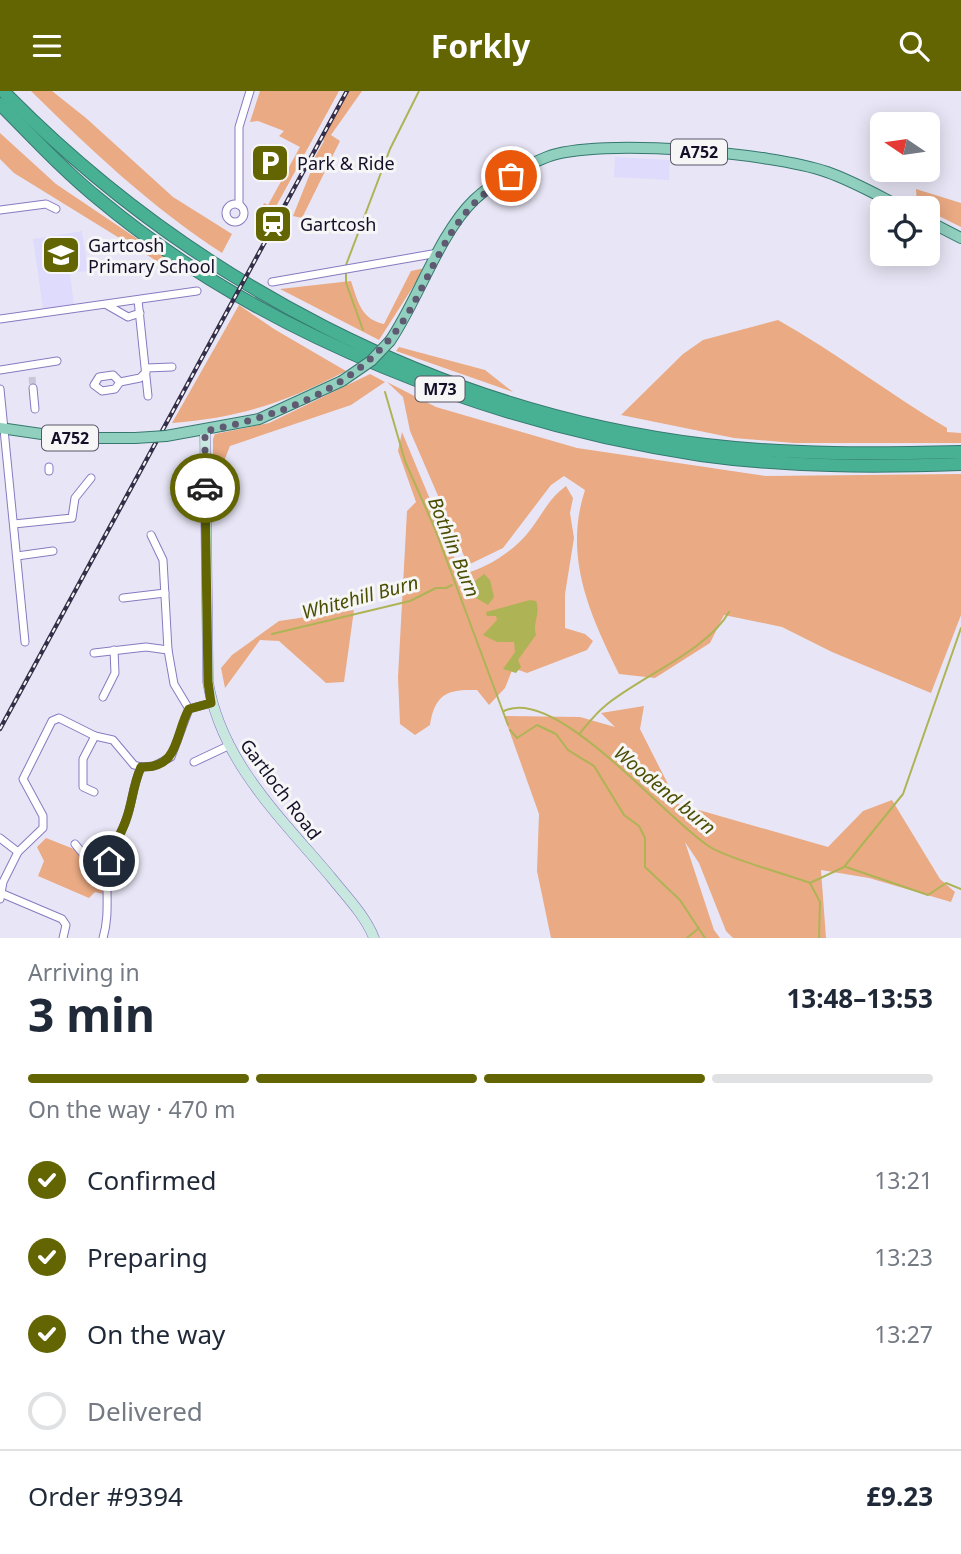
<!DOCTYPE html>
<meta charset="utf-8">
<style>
:root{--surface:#fff;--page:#f2f2f3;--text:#1f2937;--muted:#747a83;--line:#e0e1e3;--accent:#626501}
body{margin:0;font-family:"Noto Sans",sans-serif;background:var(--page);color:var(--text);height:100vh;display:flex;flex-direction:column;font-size:26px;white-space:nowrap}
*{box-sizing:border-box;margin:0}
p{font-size:23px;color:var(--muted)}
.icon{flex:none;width:38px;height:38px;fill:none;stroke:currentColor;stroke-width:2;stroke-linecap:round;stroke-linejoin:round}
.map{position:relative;height:847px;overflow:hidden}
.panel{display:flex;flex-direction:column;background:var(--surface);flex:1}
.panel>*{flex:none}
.needle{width:46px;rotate:283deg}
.fabs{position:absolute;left:870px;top:21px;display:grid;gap:14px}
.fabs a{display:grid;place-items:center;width:70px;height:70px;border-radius:10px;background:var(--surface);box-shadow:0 4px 18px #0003;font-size:35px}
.pin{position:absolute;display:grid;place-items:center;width:60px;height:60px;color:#fff;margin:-30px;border:4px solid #fff;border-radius:50%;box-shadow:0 2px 7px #0007}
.courier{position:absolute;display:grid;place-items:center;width:70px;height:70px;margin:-35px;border:5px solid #626501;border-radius:50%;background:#fff;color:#222;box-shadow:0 2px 9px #0007}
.summary em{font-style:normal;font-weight:700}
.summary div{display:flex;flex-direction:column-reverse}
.summary{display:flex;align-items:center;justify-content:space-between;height:119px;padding:0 28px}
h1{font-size:46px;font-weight:700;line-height:52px}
.bar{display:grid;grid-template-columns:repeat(4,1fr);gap:10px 7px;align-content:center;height:84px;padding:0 28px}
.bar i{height:9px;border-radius:5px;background:var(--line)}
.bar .active{background:var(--accent)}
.bar p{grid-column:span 4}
.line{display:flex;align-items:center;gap:18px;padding:0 28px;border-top:2px solid var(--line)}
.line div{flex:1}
ol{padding:0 28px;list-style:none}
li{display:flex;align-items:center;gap:21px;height:77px}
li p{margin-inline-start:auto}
li .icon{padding:7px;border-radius:50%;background:var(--accent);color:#fff;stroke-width:4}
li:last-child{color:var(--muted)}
li i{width:38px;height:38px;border:4px solid var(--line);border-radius:50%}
header{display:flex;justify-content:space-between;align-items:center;height:91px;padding:0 28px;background:var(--accent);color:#fff;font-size:32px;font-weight:700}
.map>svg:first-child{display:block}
.built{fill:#dfdbfc}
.green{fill:#eaaa83}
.water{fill:#aeb456}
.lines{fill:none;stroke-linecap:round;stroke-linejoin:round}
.stream{stroke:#aeb456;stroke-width:2}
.minor-tunnel{stroke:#c8c6d7;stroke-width:7;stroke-dasharray:7 3.5;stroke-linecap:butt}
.minor-casing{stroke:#887ac1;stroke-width:9}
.secondary-casing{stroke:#887ac1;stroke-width:11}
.primary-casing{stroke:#36786f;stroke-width:12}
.motorway-casing{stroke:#36786f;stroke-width:14}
.minor{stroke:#fff;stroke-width:7}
.secondary{stroke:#c8e8df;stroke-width:10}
.primary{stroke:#91d0bf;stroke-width:10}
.motorway{stroke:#48b194;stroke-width:12}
.rail-casing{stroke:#342e48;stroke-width:4.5}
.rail{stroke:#f6f6f6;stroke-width:2;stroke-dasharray:5;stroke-linecap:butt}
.primary-bridge-casing{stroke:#36786f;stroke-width:12;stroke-linecap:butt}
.primary-bridge{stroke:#91d0bf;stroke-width:10}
.done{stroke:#5f5a71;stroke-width:7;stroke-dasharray:0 12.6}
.route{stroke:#626501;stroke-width:9}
.labels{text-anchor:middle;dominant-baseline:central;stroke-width:6;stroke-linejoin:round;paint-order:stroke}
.shield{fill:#f6f6f6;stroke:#585466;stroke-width:2}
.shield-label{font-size:16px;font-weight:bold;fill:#150e29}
.poi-label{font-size:18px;fill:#150e29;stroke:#f6f6f6;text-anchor:start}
.street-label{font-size:18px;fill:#150e29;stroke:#f6f6f6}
.water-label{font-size:19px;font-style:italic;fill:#4b4e02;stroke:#f6f6f6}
</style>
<header><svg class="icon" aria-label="menu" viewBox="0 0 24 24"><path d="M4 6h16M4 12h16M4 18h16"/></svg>Forkly<svg class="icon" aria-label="search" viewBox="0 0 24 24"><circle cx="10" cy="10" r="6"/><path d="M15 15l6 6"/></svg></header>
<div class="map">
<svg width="961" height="847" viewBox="0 0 961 847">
<rect width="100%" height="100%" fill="#e8e6f6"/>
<g class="built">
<polygon points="615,66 670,69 669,89 614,86"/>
<polygon points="82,140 88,180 70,182 74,214 43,218 33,148"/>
</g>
<g class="green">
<path d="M31 0H52L86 27 173 106 232 143 222 162C151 116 91 59 31 0Z"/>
<polygon points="260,0 339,0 273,121 262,117 264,112 268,114 300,56 279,45 284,40 258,30 250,31"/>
<polygon points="349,0 362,0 331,44 340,50 302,127 293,125 311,80 308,78 324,50 322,48"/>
<polygon points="0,42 56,93 185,180 181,185 14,82 0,68"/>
<polygon points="916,98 961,112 961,136 917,114"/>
<path d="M425 177 379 249 280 198 351 190C358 211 361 228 384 233L411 180Z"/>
<path d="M239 214 274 238 346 280C286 311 240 327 172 332Z"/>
<path d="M778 229C837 262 889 303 947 337V341L961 342V352H794L734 347 621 324 683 263 703 249Z"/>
<polygon points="399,256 485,279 513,301 396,260"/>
<polygon points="370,283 385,291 351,314 230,355 213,398 213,348 215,343 269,332"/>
<path d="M387 291 436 316 577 357 766 385 961 383V524L931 602 832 561 782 536 724 524 710 552 655 587 619 583C590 524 563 466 585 399L564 385 551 394 503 457 468 474 410 340 403 306Z"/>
<path d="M402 341 454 466 466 482C487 477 513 460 527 443 541 426 548 408 566 395L573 407 570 422 574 447 565 503V537L585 543 593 550 587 559 527 582 513 577 505 597 489 614 477 599C447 598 435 603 430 634L415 644 400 633 398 586 407 420 416 411 398 360Z"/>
<polygon points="354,519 344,591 326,592 279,550 260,549 225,597 221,577 232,564 279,530"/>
<polygon points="644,615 640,638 678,713 828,756 863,720 892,709 940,788 955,801 951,811 869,787 821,779 826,847 733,847 726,840 699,772 685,751 714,839 720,847 551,847 537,780 539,723 504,625 580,626 615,636 601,622"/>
<polygon points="46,747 74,758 88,768 106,768 101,793 103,803 95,801 89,807 38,785 44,770 37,756"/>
</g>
<g class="water">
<polygon points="484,483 490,489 494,506 488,514 471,504 475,490"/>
<path d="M530 509 536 510C541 523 532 532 536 544L518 569 521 576 516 582 503 578 515 561 514 551H497L483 544 497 529 496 525H487L486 521Z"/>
</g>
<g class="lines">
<g class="stream">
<polyline points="346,174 390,58 419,0"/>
<polyline points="346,180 346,192 363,239"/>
<polyline points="385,301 405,370 435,438 508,634"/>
<polyline points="272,543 410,510 436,497 446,497 452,494"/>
<path d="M504 620C557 594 666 729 710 756 731 769 784 782 810 792L844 776 903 703 961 537"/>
<polyline points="510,639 517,647 537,634 556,643 568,659 594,675 624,724 639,735 645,747 645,776 680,809 705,847"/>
<path d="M579 643C587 634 595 623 605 615 638 587 708 559 729 521"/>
<polyline points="846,776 928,804 946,792 961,798"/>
<polyline points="810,792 820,811 819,847"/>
<polyline points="687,847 699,837"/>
</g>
<polyline class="minor-tunnel" points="32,286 33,297"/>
<defs>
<g id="minor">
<circle cx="235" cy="122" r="9"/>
<polyline points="239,114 239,36 250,0"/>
<polyline points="0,119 46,113 56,118"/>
<polyline points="272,191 438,162"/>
<polyline points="138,209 148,305"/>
<polyline points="107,214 128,226 140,222"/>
<polyline points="0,228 197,200"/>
<polyline points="146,277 172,276"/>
<polyline points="0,279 57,270"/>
<polyline points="120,291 113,284 99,286 94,294 102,300 115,298 120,291 140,287 146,281"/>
<polyline points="33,297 35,318"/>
<polyline points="0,298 25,551"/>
<polyline points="49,380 49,376"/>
<polyline points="14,433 72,427 75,407 91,387"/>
<polyline points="151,444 163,469 168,559 174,593 189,618"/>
<polyline points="17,465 53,460"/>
<polyline points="123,507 165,502"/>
<polyline points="94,562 146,556 168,559"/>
<polyline points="103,606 115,582 114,559"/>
<polyline points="194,671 228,655"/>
<polyline points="94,701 83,696 83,668 95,645"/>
<polyline points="0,747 18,761"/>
<polyline points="75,753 84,764 111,763"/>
<polyline points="3,803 62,828 66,834 63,847"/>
<polyline points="0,808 3,791 18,761 43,737 43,725 23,688 52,630 59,627 95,645 113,649 134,674 141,676 154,675 171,666 189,618 211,612"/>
<path d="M103 847C111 821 104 795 109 770 112 754 121 744 126 729 133 710 132 697 141 676"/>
</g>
<path id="secondary" d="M205 340 208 591C221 670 280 726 330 785 345 804 365 824 374 847"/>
<g id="primary">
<polyline points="928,130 961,147"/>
<path d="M390 250C418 209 439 143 474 109 493 91 523 75 547 66 598 46 774 62 827 81 853 90 879 105 903 117"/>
<polyline points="0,337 69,347 135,347"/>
<polyline points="166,345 259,328 342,290"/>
</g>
<g id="motorway">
<path d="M3 0C189 190 441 322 706 354 791 364 876 363 961 361"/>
<path d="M0 13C33 46 64 80 100 109 263 245 492 333 701 364 787 376 874 376 961 373"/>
</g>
</defs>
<use href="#minor" class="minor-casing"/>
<use href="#secondary" class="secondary-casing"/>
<use href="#primary" class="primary-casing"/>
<use href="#motorway" class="motorway-casing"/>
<use href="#minor" class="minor"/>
<use href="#secondary" class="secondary"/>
<use href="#primary" class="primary"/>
<use href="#motorway" class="motorway"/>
<defs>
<polyline id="rail" points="0,638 347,0"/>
</defs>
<use href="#rail" class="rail-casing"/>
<use href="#rail" class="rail"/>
<defs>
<g id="primary-bridge">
<polyline points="342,290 371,270 390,250"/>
<polyline points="135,347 166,345"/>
</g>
</defs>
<use href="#primary-bridge" class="primary-bridge-casing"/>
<use href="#primary-bridge" class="primary-bridge"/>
</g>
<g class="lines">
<path class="done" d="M205 397V340C285 324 367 294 410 219 440 166 454 115 511 85"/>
<path class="route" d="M109 770C113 754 121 744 126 729 133 710 132 697 141 676 180 678 175 642 189 618L211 612 208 591 205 397"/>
</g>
<defs>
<symbol id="parking-square" viewBox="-11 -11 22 22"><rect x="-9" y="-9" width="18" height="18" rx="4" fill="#626501" stroke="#f6f6f6"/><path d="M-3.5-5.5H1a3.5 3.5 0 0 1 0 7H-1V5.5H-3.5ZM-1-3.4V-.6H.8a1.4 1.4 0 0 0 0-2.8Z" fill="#fff"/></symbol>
<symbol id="station-square" viewBox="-11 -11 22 22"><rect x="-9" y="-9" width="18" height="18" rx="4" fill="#626501" stroke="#f6f6f6"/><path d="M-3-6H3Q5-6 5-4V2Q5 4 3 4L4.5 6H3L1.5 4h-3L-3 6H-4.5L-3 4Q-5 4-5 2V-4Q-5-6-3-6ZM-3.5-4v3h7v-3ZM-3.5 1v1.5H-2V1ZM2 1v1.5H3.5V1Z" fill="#fff"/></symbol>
<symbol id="school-square" viewBox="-11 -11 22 22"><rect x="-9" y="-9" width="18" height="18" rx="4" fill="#626501" stroke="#f6f6f6"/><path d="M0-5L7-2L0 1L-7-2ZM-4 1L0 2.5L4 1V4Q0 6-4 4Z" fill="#fff"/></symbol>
</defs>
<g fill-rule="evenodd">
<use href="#parking-square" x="248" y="50" width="44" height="44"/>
<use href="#station-square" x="251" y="111" width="44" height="44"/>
<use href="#school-square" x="39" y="142" width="44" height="44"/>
</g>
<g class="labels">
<g class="shield">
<rect x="671" y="48.5" width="56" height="25" rx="5"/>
<rect x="415.5" y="285.5" width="49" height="25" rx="5"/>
<rect x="42" y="334.5" width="56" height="25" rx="5"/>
</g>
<g class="shield-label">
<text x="699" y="61">A752</text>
<text x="440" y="298">M73</text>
<text x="70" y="347">A752</text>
</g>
<g class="poi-label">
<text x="297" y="72">Park &amp; Ride</text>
<text x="300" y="133">Gartcosh</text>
<text x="88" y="154">Gartcosh<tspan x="88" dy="21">Primary School</tspan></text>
</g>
<g class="street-label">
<text transform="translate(281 698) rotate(53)">Gartloch Road</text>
</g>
<g class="water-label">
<text transform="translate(454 456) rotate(68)">Bothlin Burn</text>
<text transform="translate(360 506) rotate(-15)">Whitehill Burn</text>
<text transform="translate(665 699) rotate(40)">Woodend burn</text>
</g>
</g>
</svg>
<div class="fabs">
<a><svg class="needle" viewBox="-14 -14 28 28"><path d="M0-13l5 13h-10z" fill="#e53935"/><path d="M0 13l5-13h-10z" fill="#747a83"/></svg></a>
<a><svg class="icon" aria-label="locate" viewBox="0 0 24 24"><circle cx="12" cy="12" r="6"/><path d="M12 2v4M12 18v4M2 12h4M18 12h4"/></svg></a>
</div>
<div class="pin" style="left:511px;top:85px;background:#ea580c"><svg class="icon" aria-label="bag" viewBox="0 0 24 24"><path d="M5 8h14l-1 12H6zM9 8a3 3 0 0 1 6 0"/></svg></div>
<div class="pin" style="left:109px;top:770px;background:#1f2937"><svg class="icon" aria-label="home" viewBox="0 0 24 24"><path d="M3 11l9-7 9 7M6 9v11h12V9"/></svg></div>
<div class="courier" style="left:205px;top:397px"><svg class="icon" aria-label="car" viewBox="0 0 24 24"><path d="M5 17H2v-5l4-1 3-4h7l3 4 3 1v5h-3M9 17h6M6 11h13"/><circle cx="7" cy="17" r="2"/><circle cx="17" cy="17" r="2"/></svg></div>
</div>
<section class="panel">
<div class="summary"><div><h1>3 min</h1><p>Arriving in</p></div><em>13:48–13:53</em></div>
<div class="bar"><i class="active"></i><i class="active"></i><i class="active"></i><i></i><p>On the way · 470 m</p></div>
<ol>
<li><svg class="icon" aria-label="check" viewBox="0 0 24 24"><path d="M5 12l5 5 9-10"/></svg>Confirmed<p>13:21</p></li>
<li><svg class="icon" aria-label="check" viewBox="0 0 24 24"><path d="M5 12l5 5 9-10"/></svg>Preparing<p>13:23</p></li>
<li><svg class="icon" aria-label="check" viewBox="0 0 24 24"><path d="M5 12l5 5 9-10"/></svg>On the way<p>13:27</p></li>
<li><i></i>Delivered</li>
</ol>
<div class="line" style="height:91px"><div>Order #9394</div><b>£9.23</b></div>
</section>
